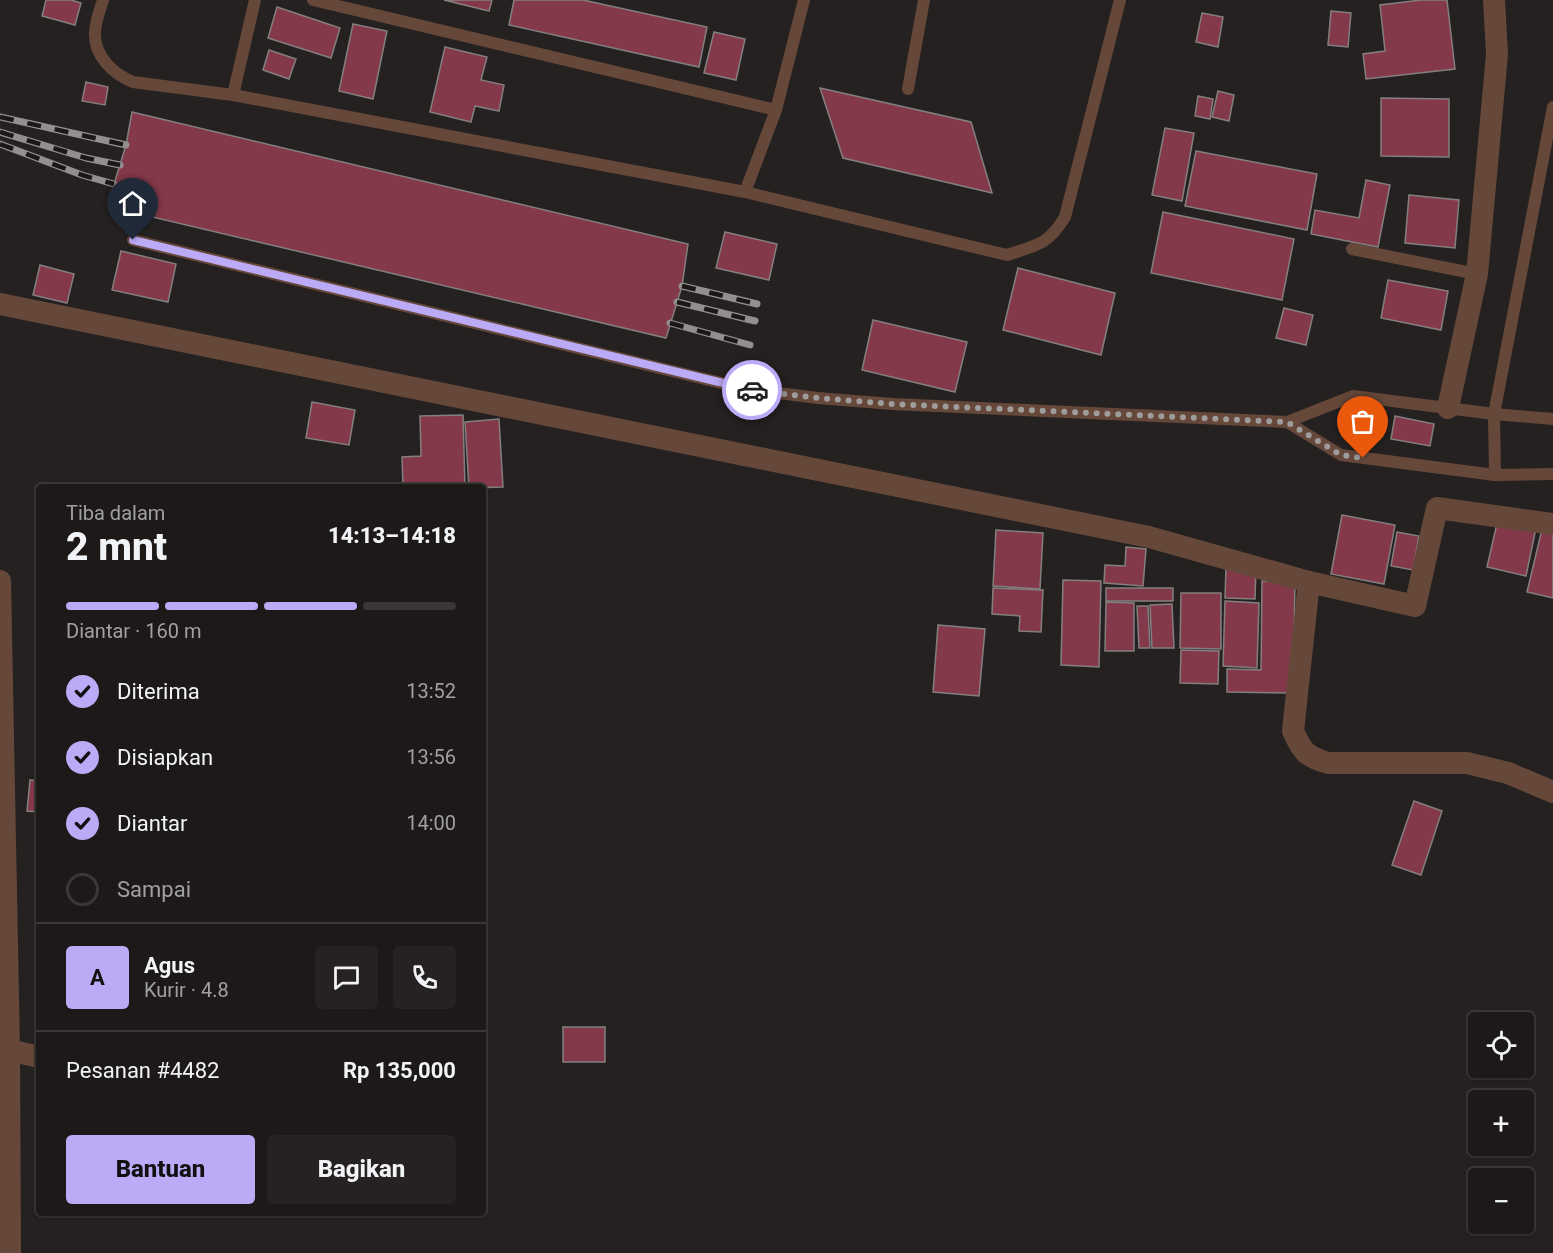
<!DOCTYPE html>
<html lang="id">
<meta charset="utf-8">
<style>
:root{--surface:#1c1918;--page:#252221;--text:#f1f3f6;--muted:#a0a0a2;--line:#3a3837;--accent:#bbaaf6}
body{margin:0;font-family:Roboto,sans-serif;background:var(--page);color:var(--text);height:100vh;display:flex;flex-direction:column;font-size:22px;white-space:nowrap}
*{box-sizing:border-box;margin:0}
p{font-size:20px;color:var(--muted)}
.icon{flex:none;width:33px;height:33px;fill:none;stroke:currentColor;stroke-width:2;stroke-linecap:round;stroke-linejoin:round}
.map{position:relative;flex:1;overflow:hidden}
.side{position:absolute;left:36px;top:484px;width:450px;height:732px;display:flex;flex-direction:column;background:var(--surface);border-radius:6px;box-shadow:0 2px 4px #0004,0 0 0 2px var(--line)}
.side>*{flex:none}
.fabs{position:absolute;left:1468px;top:1012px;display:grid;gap:12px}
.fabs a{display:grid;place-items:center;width:66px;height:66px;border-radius:6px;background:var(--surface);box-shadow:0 2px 4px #0004,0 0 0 2px var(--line);font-size:30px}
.pin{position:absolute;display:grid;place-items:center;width:51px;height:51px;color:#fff;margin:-62px -26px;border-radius:50% 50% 50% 0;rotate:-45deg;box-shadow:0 0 6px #0007}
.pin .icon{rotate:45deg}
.courier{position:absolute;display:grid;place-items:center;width:60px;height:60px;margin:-30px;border:4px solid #bbaaf6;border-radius:50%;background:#fff;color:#222;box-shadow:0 2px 8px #0007}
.head em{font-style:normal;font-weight:800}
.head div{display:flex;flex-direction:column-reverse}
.head{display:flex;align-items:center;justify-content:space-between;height:102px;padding:0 30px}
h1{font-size:39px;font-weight:800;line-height:45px}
.bar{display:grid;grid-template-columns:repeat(4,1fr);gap:9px 6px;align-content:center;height:72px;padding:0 30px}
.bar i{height:8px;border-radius:4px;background:var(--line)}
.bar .current{background:var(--accent)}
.bar p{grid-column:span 4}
.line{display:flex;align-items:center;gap:15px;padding:0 30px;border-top:2px solid var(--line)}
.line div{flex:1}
.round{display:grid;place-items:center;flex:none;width:63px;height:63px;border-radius:6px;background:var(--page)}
ol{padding:0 30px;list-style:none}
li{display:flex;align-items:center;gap:18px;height:66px}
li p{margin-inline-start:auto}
li .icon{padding:6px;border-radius:50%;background:var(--accent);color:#111;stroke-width:4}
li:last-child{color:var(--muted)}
li i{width:33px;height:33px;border:3px solid var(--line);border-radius:50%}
.primary-button{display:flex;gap:12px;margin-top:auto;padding:12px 30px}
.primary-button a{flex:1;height:69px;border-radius:6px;background:var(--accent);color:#111;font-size:24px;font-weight:800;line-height:69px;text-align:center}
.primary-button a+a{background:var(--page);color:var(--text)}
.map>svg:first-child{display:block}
.building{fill:#84394a;stroke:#847f7f;stroke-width:1.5}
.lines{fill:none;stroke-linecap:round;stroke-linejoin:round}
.service{stroke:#66483a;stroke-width:12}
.minor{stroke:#66483a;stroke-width:22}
.rail-casing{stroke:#938f8f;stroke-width:7}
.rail{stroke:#1b1717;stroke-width:4.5;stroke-dasharray:14;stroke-linecap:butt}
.done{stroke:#9f9c9c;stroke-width:6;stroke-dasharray:0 10.8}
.route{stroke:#bbaaf6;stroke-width:8}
</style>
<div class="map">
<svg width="1553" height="1253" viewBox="0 0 1553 1253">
<rect width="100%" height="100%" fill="#252120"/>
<g class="building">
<polygon points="46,0 71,0 81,3 75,25 42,16"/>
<polygon points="444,0 492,0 489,11"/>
<polygon points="514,0 583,0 707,27 699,67 509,25"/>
<polygon points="1421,0 1447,0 1455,69 1366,79 1363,54 1385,51 1380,5"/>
<polygon points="277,7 340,28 331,58 268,38"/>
<polygon points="1331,11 1351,13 1348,47 1328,45"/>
<polygon points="1202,13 1223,17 1218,47 1196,42"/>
<polygon points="353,24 387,31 373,99 339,91"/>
<polygon points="714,32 745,39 736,80 704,73"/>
<polygon points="445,47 487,57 481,80 504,85 499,111 475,106 471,122 430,112"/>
<polygon points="269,50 296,59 289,79 263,70"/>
<polygon points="86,82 108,87 105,105 82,101"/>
<polygon points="820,88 971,122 992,193 843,158"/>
<polygon points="1218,91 1234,95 1229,121 1212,117"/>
<polygon points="1198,96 1213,99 1210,119 1195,116"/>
<polygon points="1381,98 1449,99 1449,157 1381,156"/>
<polygon points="132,112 688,244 682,286 666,338 110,207 114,184 126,145"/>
<polygon points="1165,128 1194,133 1182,201 1152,195"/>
<polygon points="1196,151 1317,174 1307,230 1185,206"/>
<polygon points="1366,180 1390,185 1378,247 1311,234 1315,210 1359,218"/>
<polygon points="1409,195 1459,200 1455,248 1405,243"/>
<polygon points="1163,212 1294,239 1282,300 1151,273"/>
<polygon points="725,232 777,244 769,280 716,268"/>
<polygon points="121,251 176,264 168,302 112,290"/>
<polygon points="40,265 74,274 67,303 33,295"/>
<polygon points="1018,268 1115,293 1101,355 1003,330"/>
<polygon points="1388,280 1448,291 1441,330 1381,318"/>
<polygon points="1284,308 1313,315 1306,345 1276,338"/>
<polygon points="873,320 967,342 955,392 862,370"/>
<polygon points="312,402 355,410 349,445 306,438"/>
<polygon points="463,415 465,488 403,488 402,457 421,456 420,416"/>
<polygon points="1395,416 1434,424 1430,446 1391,439"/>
<polygon points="499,419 503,487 469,488 465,422"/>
<polygon points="1342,515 1395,525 1384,584 1331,574"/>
<polygon points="1498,519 1536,528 1526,576 1487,567"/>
<polygon points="1543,525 1553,527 1553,598 1527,592"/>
<polygon points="996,530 1043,533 1040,589 993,586"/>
<polygon points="1397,532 1419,536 1413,570 1391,566"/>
<polygon points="1126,547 1146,549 1143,586 1104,583 1105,565 1125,566"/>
<polygon points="1226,567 1256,569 1255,599 1225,598"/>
<polygon points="1063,580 1101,581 1099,667 1061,665"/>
<polygon points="1262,581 1295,582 1293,693 1227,692 1227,669 1261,670"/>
<polygon points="993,588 1043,590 1041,632 1019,631 1020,616 992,614"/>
<rect x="1106" y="588" width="67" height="13"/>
<polygon points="1181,593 1221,593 1221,649 1180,648"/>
<polygon points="1225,601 1259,603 1257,668 1223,666"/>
<polygon points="1106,602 1134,603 1134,651 1105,651"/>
<polygon points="1172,604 1174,648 1152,648 1150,605"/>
<polygon points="1137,606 1148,606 1150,648 1139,648"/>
<polygon points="938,625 985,629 979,696 933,692"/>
<polygon points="1181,650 1219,651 1218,684 1180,683"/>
<polygon points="30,780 39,781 39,812 27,811"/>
<polygon points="1414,801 1442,811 1421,875 1392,865"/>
<rect x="563" y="1027" width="42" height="35"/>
</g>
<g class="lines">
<g class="service">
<path d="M103 0C100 10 95 22 95 33 94 56 113 74 133 82L233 95 745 192 1007 255C1037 245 1048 245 1065 217L1120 0"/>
<polyline points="313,0 776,110"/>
<polyline points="908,89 924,0"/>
<polyline points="233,95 255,0"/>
<polyline points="745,192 776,110 804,0"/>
<polyline points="133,240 746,389 818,398 893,404 1287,422 1353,396 1494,414 1553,419"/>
<polyline points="1352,249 1477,274"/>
<polyline points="1287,422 1341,455 1495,475 1553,474"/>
<polyline points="1495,475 1494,414 1553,107"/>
</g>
<g class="minor">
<polyline points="0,304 1149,537 1309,582 1415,606 1437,508 1553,524"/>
<polyline points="1448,408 1477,274 1497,54 1494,0"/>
<polyline points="0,581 9,1050 10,1253"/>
<path d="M1309 582 1293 731C1302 751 1306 757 1328 763H1467L1508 773 1553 792"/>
<polyline points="9,1050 39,1057"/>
</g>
<defs>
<g id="rail">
<polyline points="0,117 126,145"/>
<polyline points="0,132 86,158 120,165"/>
<polyline points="0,144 82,175 114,184"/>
<polyline points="682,286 757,304"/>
<polyline points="677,302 755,321"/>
<polyline points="670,323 750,345"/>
</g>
</defs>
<use href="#rail" class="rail-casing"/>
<use href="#rail" class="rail"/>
</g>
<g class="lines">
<polyline class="done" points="752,390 818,398 893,404 1287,422 1341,455 1363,458"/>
<polyline class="route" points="133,240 752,390"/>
</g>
</svg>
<div class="fabs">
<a><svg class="icon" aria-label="locate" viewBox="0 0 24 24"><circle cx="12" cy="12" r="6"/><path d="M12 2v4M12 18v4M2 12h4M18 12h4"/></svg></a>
<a>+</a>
<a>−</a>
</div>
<div class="pin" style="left:1363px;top:458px;background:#ea580c"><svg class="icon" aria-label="bag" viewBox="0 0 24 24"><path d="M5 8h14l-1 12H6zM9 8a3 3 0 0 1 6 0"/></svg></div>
<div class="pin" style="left:133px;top:240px;background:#1f2937"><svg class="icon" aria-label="home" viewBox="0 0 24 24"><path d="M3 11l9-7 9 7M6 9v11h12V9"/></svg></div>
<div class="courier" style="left:752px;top:390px"><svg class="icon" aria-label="car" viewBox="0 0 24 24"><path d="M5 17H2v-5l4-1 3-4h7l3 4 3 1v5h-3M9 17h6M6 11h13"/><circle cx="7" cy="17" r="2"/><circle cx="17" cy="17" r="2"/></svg></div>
<section class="side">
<div class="head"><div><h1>2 mnt</h1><p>Tiba dalam</p></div><em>14:13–14:18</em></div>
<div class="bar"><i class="current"></i><i class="current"></i><i class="current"></i><i></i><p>Diantar · 160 m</p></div>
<ol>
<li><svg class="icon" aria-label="check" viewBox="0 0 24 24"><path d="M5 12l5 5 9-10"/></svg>Diterima<p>13:52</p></li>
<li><svg class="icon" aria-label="check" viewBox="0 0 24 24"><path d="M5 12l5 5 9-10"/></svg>Disiapkan<p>13:56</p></li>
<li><svg class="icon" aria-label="check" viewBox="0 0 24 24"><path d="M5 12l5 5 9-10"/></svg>Diantar<p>14:00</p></li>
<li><i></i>Sampai</li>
</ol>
<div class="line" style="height:108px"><b class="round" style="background:var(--accent);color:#111">A</b><div><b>Agus</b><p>Kurir · 4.8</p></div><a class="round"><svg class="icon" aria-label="chat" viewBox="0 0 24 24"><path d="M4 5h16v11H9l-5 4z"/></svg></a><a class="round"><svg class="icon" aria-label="phone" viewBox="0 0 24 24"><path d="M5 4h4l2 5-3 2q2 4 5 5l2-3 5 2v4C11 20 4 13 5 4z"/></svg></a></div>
<div class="line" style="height:78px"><div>Pesanan #4482</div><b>Rp 135,000</b></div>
<div class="primary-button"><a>Bantuan</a><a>Bagikan</a></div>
</section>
</div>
